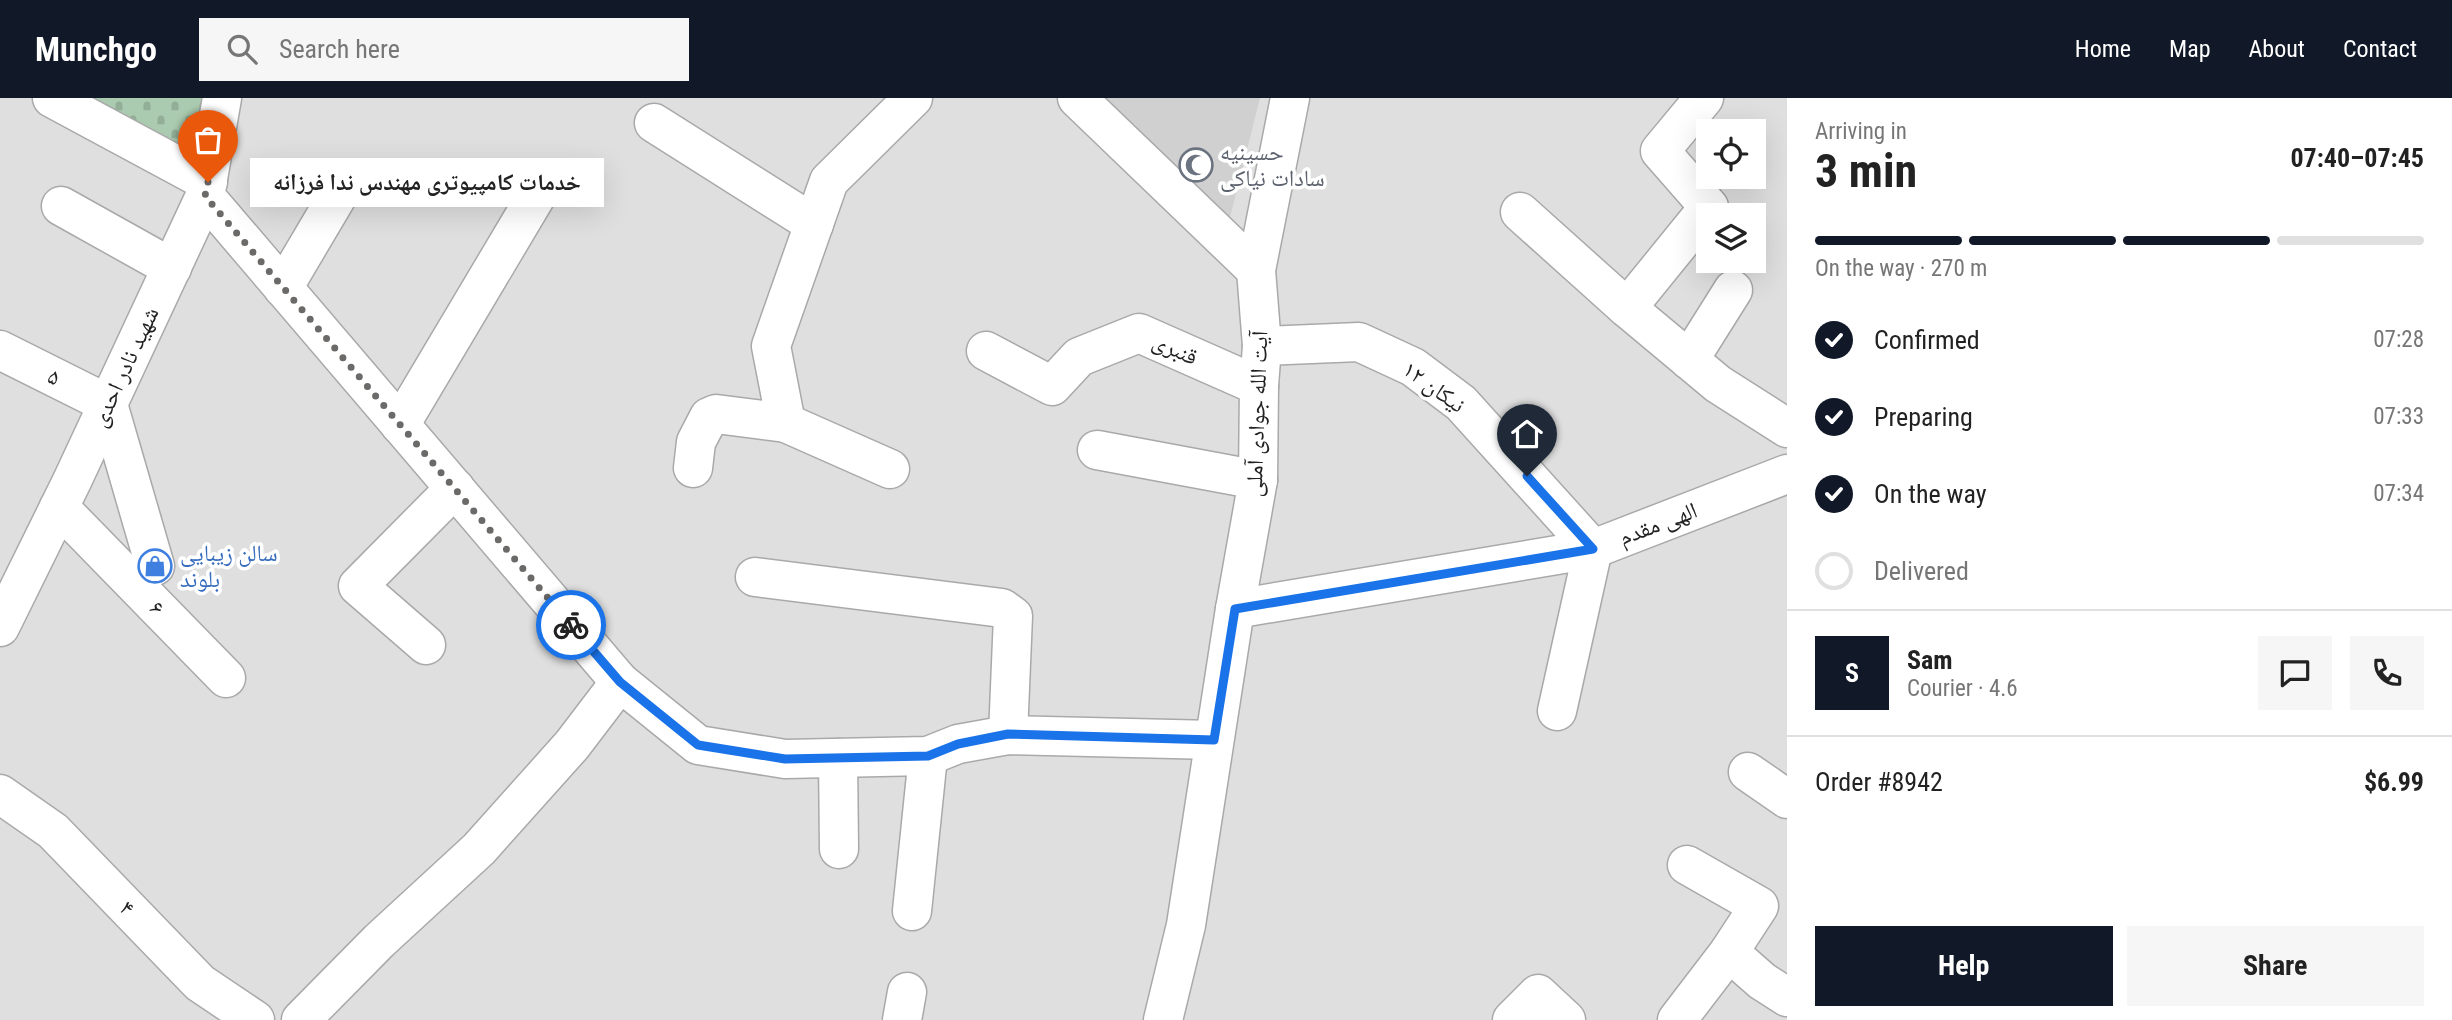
<!DOCTYPE html>
<meta charset="utf-8">
<style>
:root{--surface:#fff;--page:#f6f6f6;--text:#222;--muted:#767676;--line:#e0e0e0;--accent:#111827}
body{margin:0;font-family:"Roboto Condensed","Noto Naskh Arabic",sans-serif;background:var(--page);color:var(--text);height:100vh;display:flex;flex-direction:column;font-size:26px;white-space:nowrap}
*{box-sizing:border-box;margin:0}
p{font-size:23px;color:var(--muted)}
.icon{flex:none;width:38px;height:38px;fill:none;stroke:currentColor;stroke-width:2;stroke-linecap:round;stroke-linejoin:round}
.map{position:relative;flex:1;overflow:hidden}
.side{display:flex;flex-direction:column;background:var(--surface);width:665px}
.side>*{flex:none}
.fabs{position:absolute;left:1696px;top:21px;display:grid;gap:14px}
.fabs a{display:grid;place-items:center;width:70px;height:70px;border-radius:0px;background:var(--surface);box-shadow:0 7px 28px #0002;font-size:35px}
.pin{position:absolute;display:grid;place-items:center;width:60px;height:60px;color:#fff;margin:-72px -30px;border-radius:50% 50% 50% 0;rotate:-45deg;box-shadow:0 0 7px #0007}
.pin .icon{rotate:45deg}
.courier{position:absolute;display:grid;place-items:center;width:70px;height:70px;margin:-35px;border:5px solid #1a73e8;border-radius:50%;background:#fff;color:#222;box-shadow:0 2px 9px #0007}
.bubble{position:absolute;height:49px;border-radius:0px;background:var(--surface);box-shadow:0 7px 28px #0002;font-size:23px;font-weight:700;line-height:49px;text-align:center}
.summary em{font-style:normal;font-weight:700}
.summary div{display:flex;flex-direction:column-reverse}
.summary{display:flex;align-items:center;justify-content:space-between;height:119px;padding:0 28px}
h1{font-size:46px;font-weight:700;line-height:52px}
.bar{display:grid;grid-template-columns:repeat(4,1fr);gap:10px 7px;align-content:center;height:84px;padding:0 28px}
.bar i{height:9px;border-radius:5px;background:var(--line)}
.bar .current{background:var(--accent)}
.bar p{grid-column:span 4}
.line{display:flex;align-items:center;gap:18px;padding:0 28px;border-top:2px solid var(--line)}
.line div{flex:1}
.round{display:grid;place-items:center;flex:none;width:74px;height:74px;border-radius:0px;background:var(--page)}
ol{padding:0 28px;list-style:none}
li{display:flex;align-items:center;gap:21px;height:77px}
li p{margin-inline-start:auto}
li .icon{padding:7px;border-radius:50%;background:var(--accent);color:#fff;stroke-width:4}
li:last-child{color:var(--muted)}
li i{width:38px;height:38px;border:4px solid var(--line);border-radius:50%}
.primary-button{display:flex;gap:14px;margin-top:auto;padding:14px 28px}
.primary-button a{flex:1;height:80px;border-radius:0px;background:var(--accent);color:#fff;font-size:28px;font-weight:700;line-height:80px;text-align:center}
.primary-button a+a{background:var(--page);color:var(--text)}
header{display:flex;align-items:center;gap:42px;box-sizing:border-box;height:98px;padding:0 35px;background:var(--accent);color:#fff}
header strong{font-size:33px}
nav{display:flex;gap:38px;margin-inline-start:auto;font-size:24px}
.search{width:490px;height:63px;background:var(--page);display:flex;align-items:center;gap:18px;box-sizing:border-box;padding:0 24px;border-radius:0px;color:var(--muted);font-size:26px}
main{display:flex;flex:1;min-height:0}
.map>svg:first-child{display:block}
.residential{fill:#e0dfdf;fill-rule:evenodd}
.religious{fill:#d0d0d0}
.cemetery{fill:url(#cemetery-stones)}
.lines{fill:none;stroke-linecap:round;stroke-linejoin:round}
.minor-casing{stroke:#a9a9a9;stroke-width:41}
.minor{stroke:#fff;stroke-width:38}
.done{stroke:#6b6a68;stroke-width:7;stroke-dasharray:0 12.6}
.route{stroke:#1a73e8;stroke-width:9}
.labels{text-anchor:middle;dominant-baseline:central;stroke-width:7;stroke-linejoin:round;paint-order:stroke}
.worship-label{font-size:23px;fill:#5b616d;stroke:#fff;text-anchor:start}
.street-label{font-size:23px;fill:#222;stroke:#fff}
.shop-label{font-size:23px;fill:#366cbe;stroke:#fff;text-anchor:start}
</style>
<header>
<strong>Munchgo</strong>
<div class="search"><svg class="icon" aria-label="search" viewBox="0 0 24 24"><circle cx="10" cy="10" r="6"/><path d="M15 15l6 6"/></svg>Search here</div>
<nav><a>Home</a><a>Map</a><a>About</a><a>Contact</a></nav>
</header>
<main>
<div class="map">
<svg width="1787" height="922" viewBox="0 0 1787 922">
<defs>
<pattern id="cemetery-stones" width="16" height="16" patternUnits="userSpaceOnUse" patternTransform="scale(1.75)"><rect width="16" height="16" fill="#aacbaf"/><path d="M2 7V4a2 2 0 0 1 4 0v3zM10 15v-3a2 2 0 0 1 4 0v3z" fill="#92ae96"/></pattern>
</defs>
<rect width="100%" height="100%" fill="#f2efe9"/>
<path class="residential" d="M0 0H1787V922H0ZM1708 33H1754V79H1708ZM1708 117H1754V163H1708Z"/>
<polygon class="religious" points="1071,0 1260,0 1227,131"/>
<polygon class="cemetery" points="57,0 203,0 192,64"/>
<g class="lines">
<defs>
<g id="minor">
<polyline points="52,0 208,84"/>
<polyline points="1077,0 1256,172"/>
<polyline points="654,25 814,126"/>
<polyline points="205,98 620,584 698,647 785,661 928,658 958,646 1008,637 1214,642"/>
<polyline points="61,108 172,170"/>
<polyline points="1520,114 1627,210 1718,286 1787,330"/>
<polyline points="283,190 338,97"/>
<polyline points="1627,210 1709,109 1660,53 1704,0"/>
<polyline points="1262,248 1359,244 1413,269 1461,305 1593,451 1557,613"/>
<polyline points="0,252 108,306 155,468"/>
<polyline points="986,253 1052,288 1079,259 1139,235 1259,288"/>
<polyline points="1689,262 1733,192"/>
<polyline points="786,325 890,371"/>
<polyline points="400,327 544,85"/>
<polyline points="1097,352 1258,382"/>
<polyline points="693,370 696,344 709,319 716,316 786,325 771,248 829,83 913,0"/>
<polyline points="59,409 226,580"/>
<polyline points="755,479 1002,510 1013,518 1008,637"/>
<polyline points="1235,511 1593,451 1787,376"/>
<polyline points="0,529 72,383 205,98 222,0"/>
<polyline points="426,547 358,488 455,390"/>
<polyline points="838,660 839,751"/>
<polyline points="1748,674 1787,701"/>
<polyline points="0,696 53,733 200,885 255,922"/>
<polyline points="1687,767 1759,808 1729,854"/>
<polyline points="912,813 928,658"/>
<polyline points="301,922 379,843 479,751 572,647 620,584"/>
<polyline points="902,922 907,894"/>
<polyline points="1163,922 1186,827 1235,511 1258,382 1259,288 1262,248 1256,172 1290,0"/>
<polyline points="1512,922 1538,896 1566,922"/>
<polyline points="1677,922 1729,854 1762,883 1787,899"/>
</g>
</defs>
<use href="#minor" class="minor-casing"/>
<use href="#minor" class="minor"/>
</g>
<g class="lines">
<polyline class="done" points="208,84 205,98 571,527"/>
<polyline class="route" points="571,527 620,584 698,647 785,661 928,658 958,646 1008,636 1214,642 1235,511 1593,451 1527,378"/>
</g>
<defs>
<symbol id="mosque-ring" viewBox="-11 -11 22 22"><circle r="9.5" fill="#fff" stroke="#6b7280" stroke-width="1.5"/><path d="M3.5-4.9A6 6 0 1 0 3.5 4.9A5 5 0 1 1 3.5-4.9Z" fill="#6b7280"/></symbol>
<symbol id="shop-ring" viewBox="-11 -11 22 22"><circle r="9.5" fill="#fff" stroke="#3f7fe0" stroke-width="1.5"/><path d="M-5-2.5h2.3a2.7 3.5 0 0 1 5.4 0H5L5.5 6h-11ZM-1.5-2.5h3a1.5 2.3 0 0 0-3 0Z" fill="#3f7fe0"/></symbol>
</defs>
<g fill-rule="evenodd">
<use href="#mosque-ring" x="1177" y="48" width="38" height="38"/>
<use href="#shop-ring" x="136" y="449" width="38" height="38"/>
</g>
<g class="labels">
<g class="worship-label">
<text x="1220" y="54">حسینیه<tspan x="1220" dy="26">سادات نیاکی</tspan></text>
</g>
<g class="street-label">
<text transform="translate(1175 251) rotate(24)">قنبری</text>
<text transform="translate(125 269) rotate(-65)">شهید نادر احدی</text>
<text transform="translate(54 279) rotate(26)">۵</text>
<text transform="translate(1434 289) rotate(36)">نیکان ۱۲</text>
<text transform="translate(1257 316) rotate(-88)">آیت الله جوادی آملی</text>
<text transform="translate(1658 426) rotate(-21)">الهی مقدم</text>
<text transform="translate(157 510) rotate(46)">۶</text>
<text transform="translate(127 810) rotate(46)">۴</text>
</g>
<g class="shop-label">
<text x="180" y="455">سالن زیبایی<tspan x="180" dy="26">بلوند</tspan></text>
</g>
</g>
</svg>
<div class="fabs">
<a><svg class="icon" aria-label="locate" viewBox="0 0 24 24"><circle cx="12" cy="12" r="6"/><path d="M12 2v4M12 18v4M2 12h4M18 12h4"/></svg></a>
<a><svg class="icon" aria-label="layers" viewBox="0 0 24 24"><path d="M12 4l9 5-9 5-9-5zM3 14l9 5 9-5"/></svg></a>
</div>
<div class="pin" style="left:208px;top:84px;background:#ea580c"><svg class="icon" aria-label="bag" viewBox="0 0 24 24"><path d="M5 8h14l-1 12H6zM9 8a3 3 0 0 1 6 0"/></svg></div>
<div class="pin" style="left:1527px;top:378px;background:#1f2937"><svg class="icon" aria-label="home" viewBox="0 0 24 24"><path d="M3 11l9-7 9 7M6 9v11h12V9"/></svg></div>
<div class="courier" style="left:571px;top:527px"><svg class="icon" aria-label="bike" viewBox="0 0 24 24"><circle cx="6" cy="16" r="4"/><circle cx="18" cy="16" r="4"/><path d="M6 16l4-8h5l3 8M10 8l3 8H6M13 5h3"/></svg></div>
<div class="bubble" style="left:250px;top:60px;width:354px">خدمات کامپیوتری مهندس ندا فرزانه</div>
</div>
<section class="side">
<div class="summary"><div><h1>3 min</h1><p>Arriving in</p></div><em>07:40–07:45</em></div>
<div class="bar"><i class="current"></i><i class="current"></i><i class="current"></i><i></i><p>On the way · 270 m</p></div>
<ol>
<li><svg class="icon" aria-label="check" viewBox="0 0 24 24"><path d="M5 12l5 5 9-10"/></svg>Confirmed<p>07:28</p></li>
<li><svg class="icon" aria-label="check" viewBox="0 0 24 24"><path d="M5 12l5 5 9-10"/></svg>Preparing<p>07:33</p></li>
<li><svg class="icon" aria-label="check" viewBox="0 0 24 24"><path d="M5 12l5 5 9-10"/></svg>On the way<p>07:34</p></li>
<li><i></i>Delivered</li>
</ol>
<div class="line" style="height:126px"><b class="round" style="background:var(--accent);color:#fff">S</b><div><b>Sam</b><p>Courier · 4.6</p></div><a class="round"><svg class="icon" aria-label="chat" viewBox="0 0 24 24"><path d="M4 5h16v11H9l-5 4z"/></svg></a><a class="round"><svg class="icon" aria-label="phone" viewBox="0 0 24 24"><path d="M5 4h4l2 5-3 2q2 4 5 5l2-3 5 2v4C11 20 4 13 5 4z"/></svg></a></div>
<div class="line" style="height:91px"><div>Order #8942</div><b>$6.99</b></div>
<div class="primary-button"><a>Help</a><a>Share</a></div>
</section>
</main>
